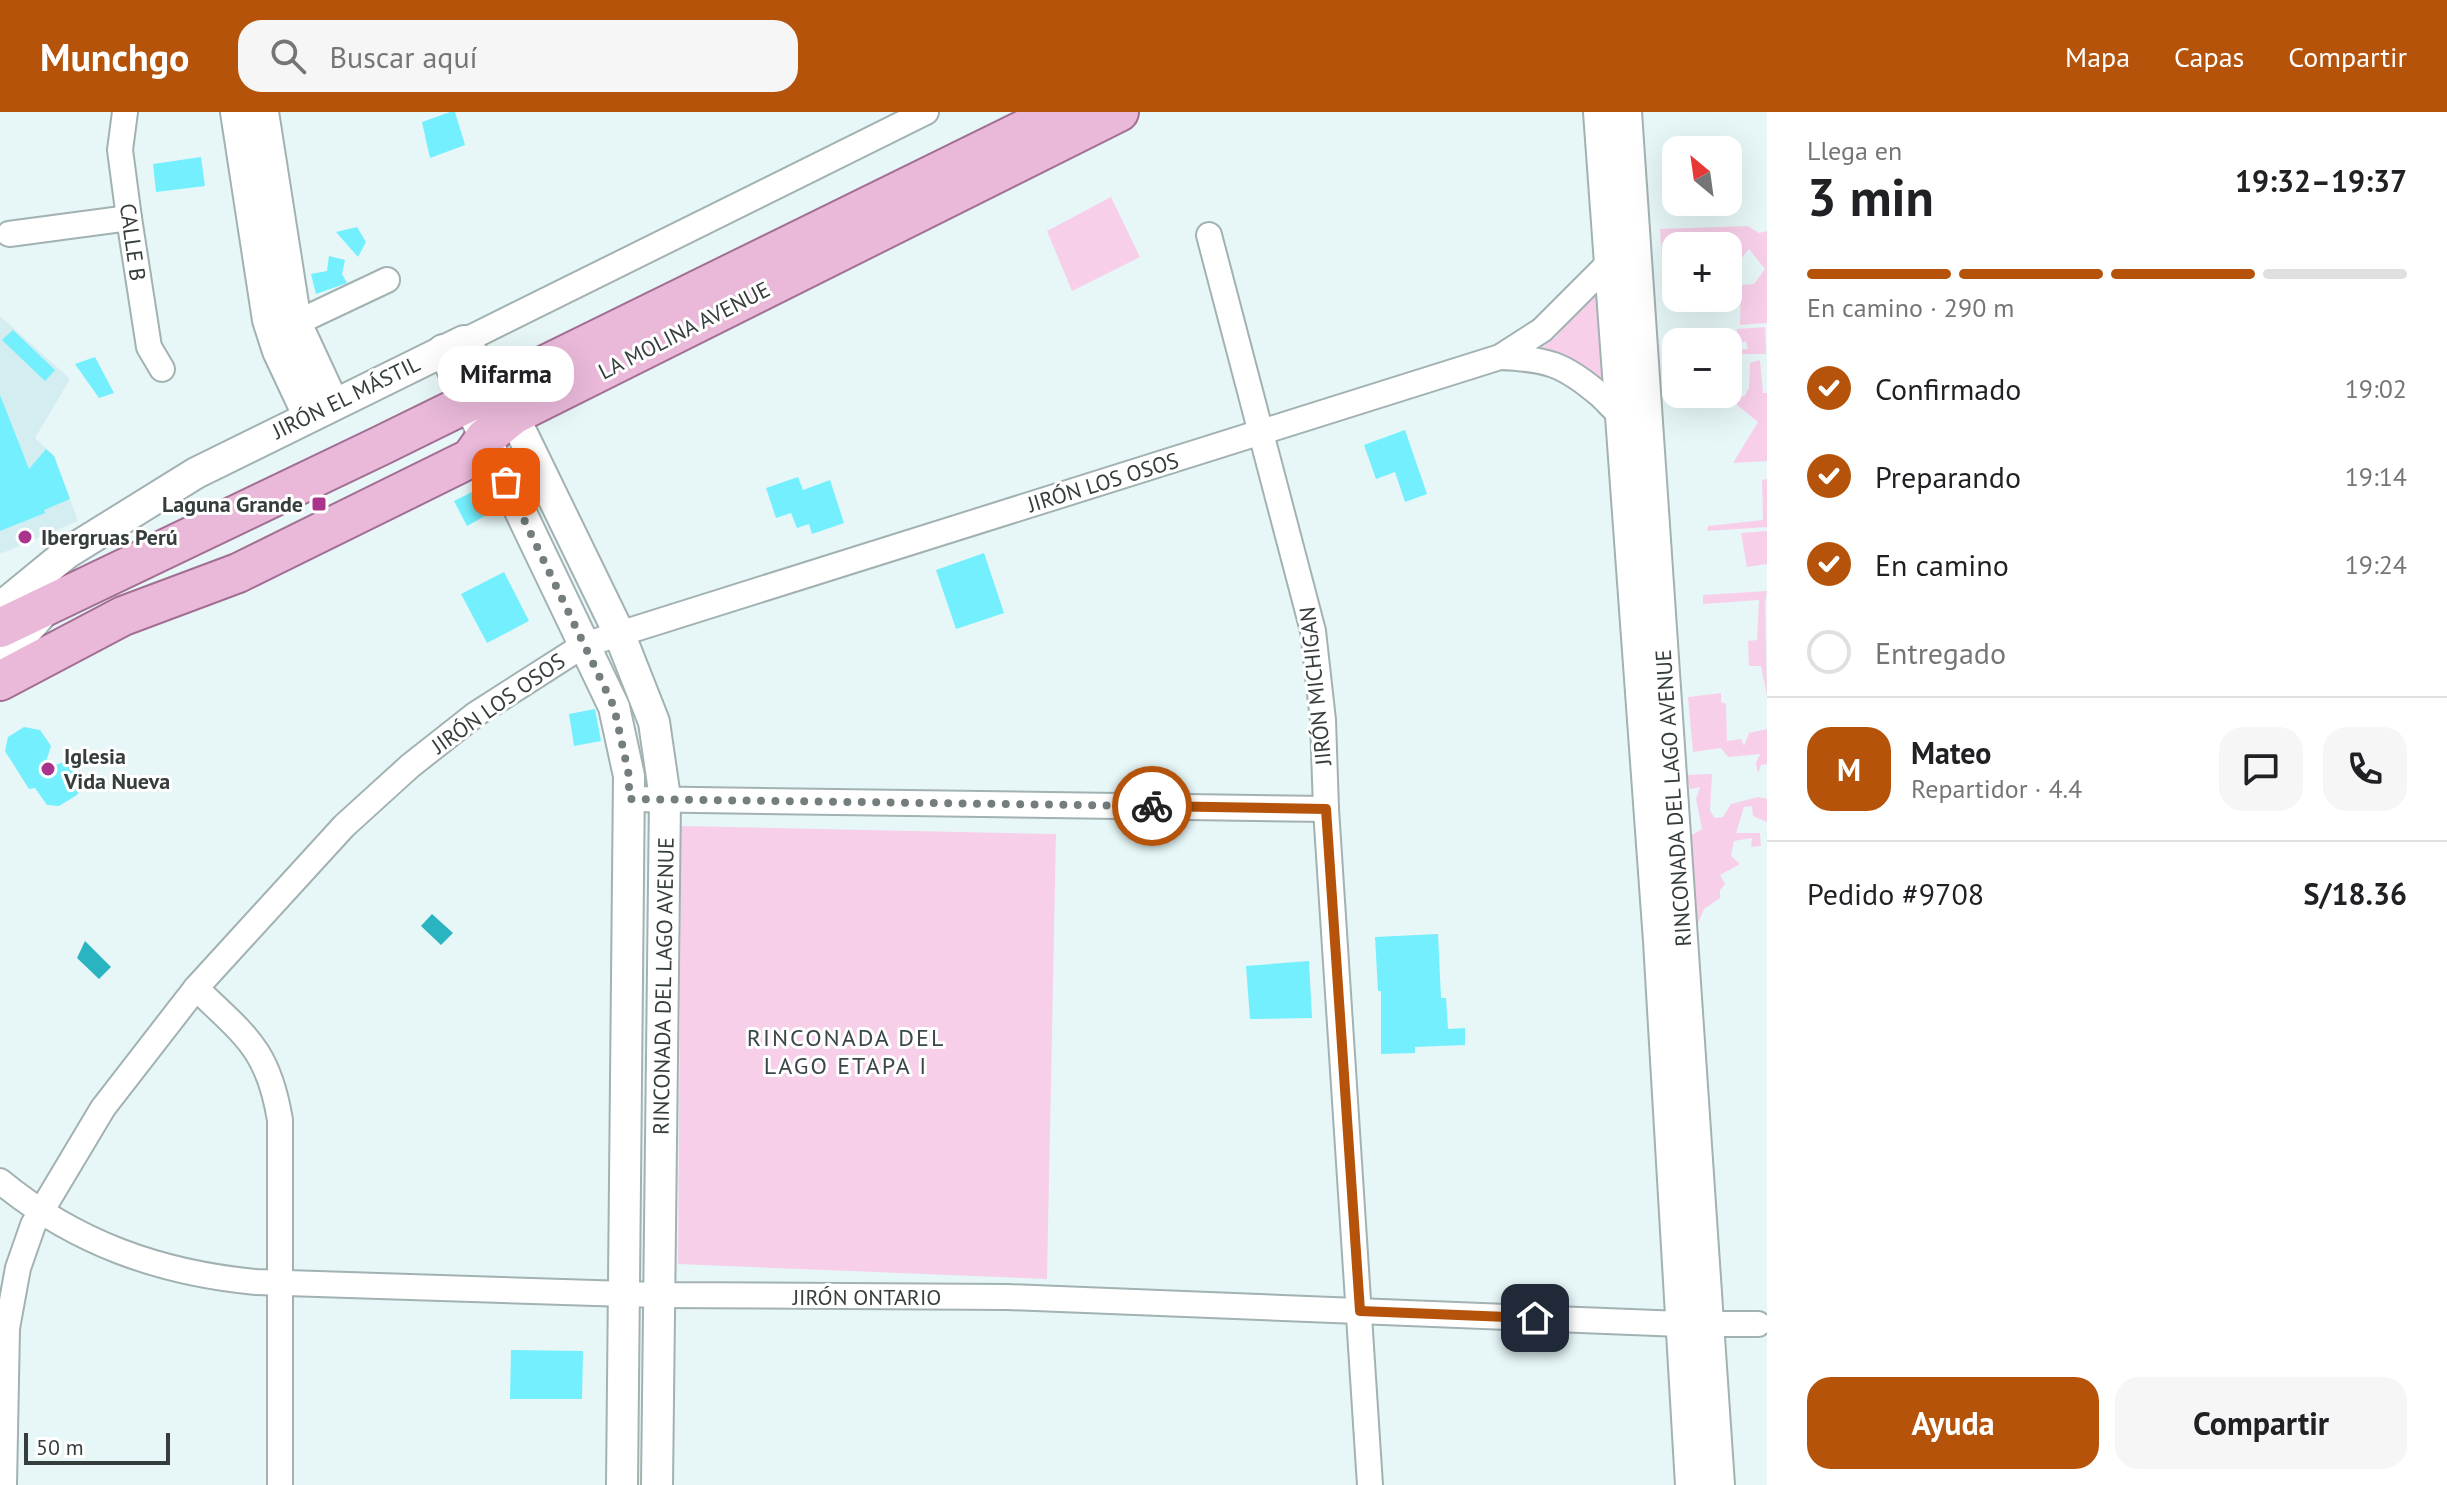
<!DOCTYPE html>
<html lang="es">
<meta charset="utf-8">
<style>
:root{--surface:#fff;--page:#f6f6f6;--text:#202124;--muted:#757577;--line:#e0e0e0;--accent:#b45309}
body{margin:0;font-family:"PT Sans",sans-serif;background:var(--page);color:var(--text);height:100vh;display:flex;flex-direction:column;font-size:30px;white-space:nowrap}
*{box-sizing:border-box;margin:0}
p{font-size:26px;color:var(--muted)}
.icon{flex:none;width:44px;height:44px;fill:none;stroke:currentColor;stroke-width:2;stroke-linecap:round;stroke-linejoin:round}
.map{position:relative;flex:1;overflow:hidden}
.panel{display:flex;flex-direction:column;background:var(--surface);width:680px}
.panel>*{flex:none}
.needle{width:52px;rotate:331deg}
.tools{position:absolute;left:1662px;top:24px;display:grid;gap:16px}
.tools a{display:grid;place-items:center;width:80px;height:80px;border-radius:16px;background:var(--surface);box-shadow:0 8px 32px #0002;font-size:40px}
.scale{position:absolute;left:24px;bottom:20px;width:146px;box-sizing:border-box;padding-left:8px;border:4px solid #363d3d;border-top:0;font-size:22px;line-height:28px;white-space:nowrap;color:#363d3d;-webkit-text-stroke:6px #fff;paint-order:stroke}
.pin{position:absolute;display:grid;place-items:center;width:68px;height:68px;color:#fff;margin:-34px;border-radius:16px;box-shadow:0 4px 12px #0006}
.courier{position:absolute;display:grid;place-items:center;width:80px;height:80px;margin:-40px;border:6px solid #b45309;border-radius:50%;background:#fff;color:#222;box-shadow:0 2px 10px #0007}
.bubble{position:absolute;height:56px;border-radius:24px;background:var(--surface);box-shadow:0 8px 32px #0002;font-size:26px;font-weight:700;line-height:56px;text-align:center}
.headline em{font-style:normal;font-weight:700}
.headline div{display:flex;flex-direction:column-reverse}
.headline{display:flex;align-items:center;justify-content:space-between;height:136px;padding:0 40px}
h1{font-size:52px;font-weight:700;line-height:60px}
.bar{display:grid;grid-template-columns:repeat(4,1fr);gap:12px 8px;align-content:center;height:96px;padding:0 40px}
.bar i{height:10px;border-radius:6px;background:var(--line)}
.bar .active{background:var(--accent)}
.bar p{grid-column:span 4}
.line{display:flex;align-items:center;gap:20px;padding:0 40px;border-top:2px solid var(--line)}
.line div{flex:1}
.round{display:grid;place-items:center;flex:none;width:84px;height:84px;border-radius:24px;background:var(--page)}
ol{padding:0 40px;list-style:none}
li{display:flex;align-items:center;gap:24px;height:88px}
li p{margin-inline-start:auto}
li .icon{padding:8px;border-radius:50%;background:var(--accent);color:#fff;stroke-width:4}
li:last-child{color:var(--muted)}
li i{width:44px;height:44px;border:4px solid var(--line);border-radius:50%}
.action{display:flex;gap:16px;margin-top:auto;padding:16px 40px}
.action a{flex:1;height:92px;border-radius:24px;background:var(--accent);color:#fff;font-size:32px;font-weight:700;line-height:92px;text-align:center}
.action a+a{background:var(--page);color:var(--text)}
header{display:flex;align-items:center;gap:48px;box-sizing:border-box;height:112px;padding:0 40px;background:var(--accent);color:#fff}
header strong{font-size:38px}
nav{display:flex;gap:44px;margin-inline-start:auto;font-size:28px}
.search{width:560px;height:72px;background:var(--page);display:flex;align-items:center;gap:20px;box-sizing:border-box;padding:0 28px;border-radius:24px;color:var(--muted);font-size:30px}
main{display:flex;flex:1;min-height:0}
.map>svg:first-child{display:block}
.built{fill:#d4edf0}
.green{fill:#f8cfe9}
.water{fill:#2ab4c1}
.building{fill:#73effd}
.lines{fill:none;stroke-linecap:round;stroke-linejoin:round}
.minor-casing{stroke:#a2b1b2;stroke-width:28}
.tertiary-casing{stroke:#a2b1b2;stroke-width:34}
.primary-casing{stroke:#a26f93;stroke-width:42}
.minor{stroke:#fff;stroke-width:24}
.tertiary{stroke:#fff;stroke-width:30}
.primary{stroke:#eab9da;stroke-width:38}
.done{stroke:#747e7e;stroke-width:8;stroke-dasharray:0 14.4}
.route{stroke:#b45309;stroke-width:10}
.poi-dot{fill:#aa348b;stroke:#fff;stroke-width:3}
.labels{text-anchor:middle;dominant-baseline:central;stroke-width:6;stroke-linejoin:round;paint-order:stroke}
.street-label{font-size:22px;fill:#363d3d;stroke:#fff}
.poi-label{font-size:22px;font-weight:bold;fill:#363d3d;stroke:#fff;text-anchor:start}
.neighbourhood-label{font-size:24px;letter-spacing:2px;fill:#3a4648;stroke:#fff}
</style>
<header>
<strong>Munchgo</strong>
<div class="search"><svg class="icon" aria-label="search" viewBox="0 0 24 24"><circle cx="10" cy="10" r="6"/><path d="M15 15l6 6"/></svg>Buscar aquí</div>
<nav><a>Mapa</a><a>Capas</a><a>Compartir</a></nav>
</header>
<main>
<div class="map">
<svg width="1767" height="1373" viewBox="0 0 1767 1373">
<rect width="100%" height="100%" fill="#e7f7f8"/>
<polygon class="built" points="0,204 70,267 35,326 54,344 78,409 0,442"/>
<g class="green">
<polygon points="1111,85 1140,145 1072,179 1047,119"/>
<polygon points="1748,114 1759,121 1767,119 1767,211 1740,213 1741,173 1754,172 1765,157 1749,137 1741,147 1729,150 1728,134 1676,134 1676,182 1665,186 1660,117"/>
<polygon points="1603,168 1611,272 1541,236 1556,225"/>
<polygon points="1765,215 1766,242 1741,242 1739,238 1748,237 1746,229 1737,232 1737,217"/>
<polygon points="1760,248 1763,281 1767,281 1767,349 1733,351 1758,310 1730,287 1745,284 1749,276 1750,251"/>
<polygon points="1767,367 1767,415 1707,419 1708,414 1763,408 1762,368"/>
<polygon points="1767,419 1767,452 1747,455 1741,421"/>
<polygon points="1767,479 1765,491 1767,584 1761,554 1749,554 1748,529 1757,528 1759,488 1703,492 1703,483"/>
<polygon points="1721,581 1721,590 1726,592 1727,629 1741,627 1744,634 1749,621 1767,617 1767,652 1761,653 1758,661 1756,651 1760,642 1728,645 1721,636 1693,640 1688,585"/>
<path d="M1712 662 1710 699 1715 706 1723 705 1731 692 1758 685 1767 687V710L1753 704 1752 694 1744 695 1736 721H1760L1761 734 1751 735 1752 726 1734 729 1731 744 1740 752 1720 763 1725 772 1720 778V786L1704 797 1698 811C1687 792 1685 768 1693 748L1685 727 1702 717 1696 687 1700 675 1690 677 1686 663Z"/>
<polygon points="681,714 1056,722 1047,1167 678,1152"/>
</g>
<g class="water">
<polygon points="432,802 453,821 441,833 421,814"/>
<polygon points="85,829 111,855 99,867 77,846"/>
</g>
<g class="building">
<polygon points="450,0 455,0 465,33 430,46 422,10"/>
<polygon points="201,45 205,74 156,80 153,52"/>
<polygon points="357,115 366,130 358,145 336,120"/>
<polygon points="329,144 345,148 342,162 347,171 316,182 311,162 327,159"/>
<polygon points="13,218 55,258 45,269 2,228"/>
<polygon points="95,245 114,281 99,286 75,252"/>
<polygon points="0,283 29,357 46,337 54,344 70,387 44,398 45,401 0,419"/>
<polygon points="1405,318 1427,382 1405,390 1395,360 1376,367 1364,333"/>
<polygon points="798,365 803,378 830,368 844,411 812,422 809,412 797,416 791,401 776,406 766,376"/>
<polygon points="482,375 494,399 467,414 454,389"/>
<polygon points="984,441 1004,501 956,517 936,458"/>
<polygon points="504,460 529,509 487,531 461,482"/>
<polygon points="595,597 601,629 574,634 569,602"/>
<polygon points="24,615 40,618 51,634 44,656 72,648 86,667 77,683 59,694 47,693 35,676 29,677 5,639 8,625"/>
<polygon points="1438,822 1441,886 1446,886 1448,917 1465,916 1465,933 1415,935 1415,941 1381,942 1381,879 1378,879 1375,825"/>
<polygon points="1309,849 1312,906 1250,907 1246,854"/>
<polygon points="511,1238 583,1239 582,1287 510,1287"/>
</g>
<g class="lines">
<defs>
<g id="minor">
<polyline points="125,0 120,38 129,106 149,235 162,257"/>
<polyline points="9,122 129,106"/>
<polyline points="1209,123 1313,519 1323,608 1326,697 1370,1373"/>
<polyline points="296,211 387,168"/>
<polyline points="464,229 926,0"/>
<path d="M1500 245C1547 247 1564 252 1600 283 1610 292 1617 303 1630 307"/>
<polyline points="629,687 1326,697"/>
<path d="M196 876C245 924 268 936 280 1008V1373"/>
<path d="M0 1069C75 1131 160 1161 256 1170L658 1183 1008 1185 1681 1212H1758"/>
<polyline points="4,1373 7,1216 18,1156 33,1113 103,996 196,876 344,714 410,654 476,602 584,533 1500,245 1542,218 1609,151 1621,150"/>
</g>
<g id="tertiary">
<polyline points="236,0 268,208 278,239 308,303"/>
<polyline points="263,0 296,211 333,291"/>
<polyline points="1599,0 1659,829 1691,1373"/>
<polyline points="1626,0 1719,1373"/>
<polyline points="443,238 614,595 629,664 622,1373"/>
<polyline points="0,496 67,441 196,361 464,229 513,303 619,521 654,610 665,686 657,1373"/>
<polyline points="0,548 44,499"/>
</g>
<g id="primary">
<polyline points="0,516 380,334 1060,0"/>
<polyline points="0,569 123,504 238,461 471,346 485,326 513,303 1119,0"/>
</g>
</defs>
<use href="#minor" class="minor-casing"/>
<use href="#tertiary" class="tertiary-casing"/>
<use href="#primary" class="primary-casing"/>
<use href="#minor" class="minor"/>
<use href="#tertiary" class="tertiary"/>
<use href="#primary" class="primary"/>
</g>
<g class="lines">
<polyline class="done" points="506,370 614,595 629,664 629,687 1152,694"/>
<polyline class="route" points="1152,694 1326,697 1360,1199 1535,1206"/>
</g>
<g class="poi-dot">
<rect x="311" y="384" width="16" height="16" rx="4"/>
<circle cx="25" cy="425" r="8"/>
<circle cx="48" cy="657" r="8"/>
</g>
<g class="labels">
<g class="street-label">
<text transform="translate(133 130) rotate(82)">CALLE B</text>
<text transform="translate(684 218) rotate(-27)">LA MOLINA AVENUE</text>
<text transform="translate(346 285) rotate(-26)">JIRÓN EL MÁSTIL</text>
<text transform="translate(1103 370) rotate(-17)">JIRÓN LOS OSOS</text>
<text transform="translate(1315 574) rotate(-96)">JIRÓN MICHIGAN</text>
<text transform="translate(498 591) rotate(-35)">JIRÓN LOS OSOS</text>
<text transform="translate(1673 686) rotate(-94)">RINCONADA DEL LAGO AVENUE</text>
<text transform="translate(663 874) rotate(-89)">RINCONADA DEL LAGO AVENUE</text>
<text x="867" y="1185">JIRÓN ONTARIO</text>
</g>
<g class="poi-label">
<text x="303" y="392" text-anchor="end">Laguna Grande</text>
<text x="41" y="425">Ibergruas Perú</text>
<text x="64" y="644">Iglesia<tspan x="64" dy="25">Vida Nueva</tspan></text>
</g>
<g class="neighbourhood-label">
<text x="846" y="925">RINCONADA DEL<tspan x="846" dy="28">LAGO ETAPA I</tspan></text>
</g>
</g>
</svg>
<div class="tools">
<a><svg class="needle" viewBox="-14 -14 28 28"><path d="M0-13l5 13h-10z" fill="#e53935"/><path d="M0 13l5-13h-10z" fill="#757577"/></svg></a>
<a>+</a>
<a>−</a>
</div>
<div class="scale">50 m</div>
<div class="pin" style="left:506px;top:370px;background:#ea580c"><svg class="icon" aria-label="bag" viewBox="0 0 24 24"><path d="M5 8h14l-1 12H6zM9 8a3 3 0 0 1 6 0"/></svg></div>
<div class="pin" style="left:1535px;top:1206px;background:#1f2937"><svg class="icon" aria-label="home" viewBox="0 0 24 24"><path d="M3 11l9-7 9 7M6 9v11h12V9"/></svg></div>
<div class="courier" style="left:1152px;top:694px"><svg class="icon" aria-label="bike" viewBox="0 0 24 24"><circle cx="6" cy="16" r="4"/><circle cx="18" cy="16" r="4"/><path d="M6 16l4-8h5l3 8M10 8l3 8H6M13 5h3"/></svg></div>
<div class="bubble" style="left:438px;top:234px;width:136px">Mifarma</div>
</div>
<section class="panel">
<div class="headline"><div><h1>3 min</h1><p>Llega en</p></div><em>19:32–19:37</em></div>
<div class="bar"><i class="active"></i><i class="active"></i><i class="active"></i><i></i><p>En camino · 290 m</p></div>
<ol>
<li><svg class="icon" aria-label="check" viewBox="0 0 24 24"><path d="M5 12l5 5 9-10"/></svg>Confirmado<p>19:02</p></li>
<li><svg class="icon" aria-label="check" viewBox="0 0 24 24"><path d="M5 12l5 5 9-10"/></svg>Preparando<p>19:14</p></li>
<li><svg class="icon" aria-label="check" viewBox="0 0 24 24"><path d="M5 12l5 5 9-10"/></svg>En camino<p>19:24</p></li>
<li><i></i>Entregado</li>
</ol>
<div class="line" style="height:144px"><b class="round" style="background:var(--accent);color:#fff">M</b><div><b>Mateo</b><p>Repartidor · 4.4</p></div><a class="round"><svg class="icon" aria-label="chat" viewBox="0 0 24 24"><path d="M4 5h16v11H9l-5 4z"/></svg></a><a class="round"><svg class="icon" aria-label="phone" viewBox="0 0 24 24"><path d="M5 4h4l2 5-3 2q2 4 5 5l2-3 5 2v4C11 20 4 13 5 4z"/></svg></a></div>
<div class="line" style="height:104px"><div>Pedido #9708</div><b>S/18.36</b></div>
<div class="action"><a>Ayuda</a><a>Compartir</a></div>
</section>
</main>
